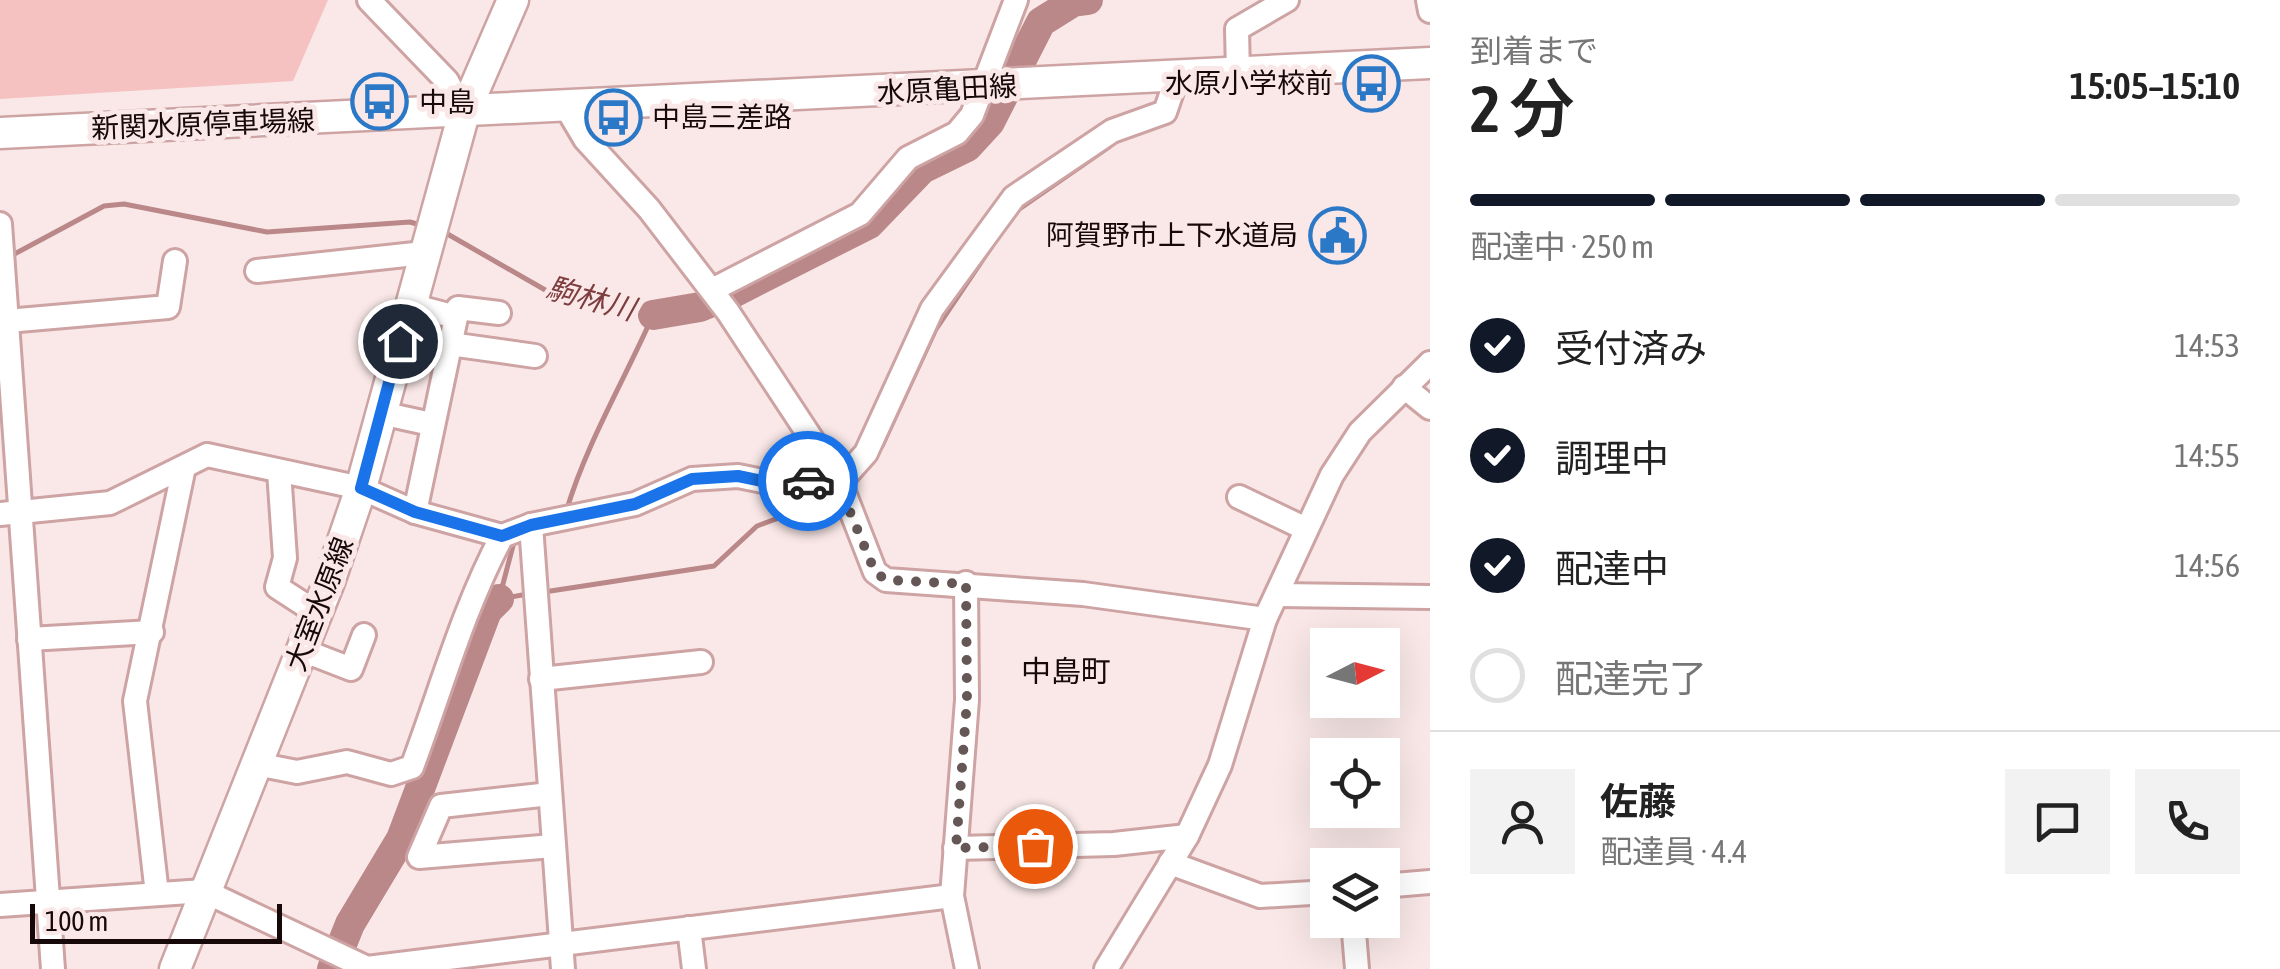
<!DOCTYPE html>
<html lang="ja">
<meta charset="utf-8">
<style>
:root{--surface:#fff;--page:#f2f2f2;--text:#222;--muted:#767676;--line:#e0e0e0;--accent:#111827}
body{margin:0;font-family:"Asap Condensed","Noto Sans JP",sans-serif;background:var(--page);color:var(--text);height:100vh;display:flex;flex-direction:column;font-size:38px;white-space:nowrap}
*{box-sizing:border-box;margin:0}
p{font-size:32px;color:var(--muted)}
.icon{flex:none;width:55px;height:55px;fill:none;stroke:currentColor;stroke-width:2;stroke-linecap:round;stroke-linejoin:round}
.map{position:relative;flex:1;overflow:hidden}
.panel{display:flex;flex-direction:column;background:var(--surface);width:850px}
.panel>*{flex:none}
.needle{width:65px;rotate:84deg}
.controls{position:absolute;left:1310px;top:628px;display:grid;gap:20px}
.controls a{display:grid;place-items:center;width:90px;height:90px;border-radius:0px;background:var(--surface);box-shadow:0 10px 40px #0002;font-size:50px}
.scale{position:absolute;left:30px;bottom:25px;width:252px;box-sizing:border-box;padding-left:10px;border:5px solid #170909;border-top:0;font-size:28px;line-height:35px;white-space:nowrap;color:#170909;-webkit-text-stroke:8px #fae8e8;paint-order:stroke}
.pin{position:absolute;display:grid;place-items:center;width:85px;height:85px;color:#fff;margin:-42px;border:5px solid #fff;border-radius:50%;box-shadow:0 2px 10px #0007}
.courier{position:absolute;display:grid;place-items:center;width:100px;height:100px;margin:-50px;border:8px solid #1a73e8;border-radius:50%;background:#fff;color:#222;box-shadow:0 2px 12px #0007}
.summary em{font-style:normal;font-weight:600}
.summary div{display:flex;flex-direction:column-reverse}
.summary{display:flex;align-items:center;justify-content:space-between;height:170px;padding:0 40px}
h1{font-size:65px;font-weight:600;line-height:75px}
.bar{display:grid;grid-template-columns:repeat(4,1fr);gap:15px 10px;align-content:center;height:120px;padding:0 40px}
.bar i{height:12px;border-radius:8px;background:var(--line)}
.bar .on{background:var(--accent)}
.bar p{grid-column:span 4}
.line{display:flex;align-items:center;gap:25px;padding:0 40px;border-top:2px solid var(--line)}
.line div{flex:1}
.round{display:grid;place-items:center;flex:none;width:105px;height:105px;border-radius:0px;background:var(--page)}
ol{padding:0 40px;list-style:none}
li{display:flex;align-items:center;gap:30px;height:110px}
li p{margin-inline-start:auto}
li .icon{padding:10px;border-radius:50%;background:var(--accent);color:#fff;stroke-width:4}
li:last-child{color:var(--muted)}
li i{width:55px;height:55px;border:5px solid var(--line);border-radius:50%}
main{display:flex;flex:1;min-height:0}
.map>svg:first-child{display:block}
.green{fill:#f5c1c1}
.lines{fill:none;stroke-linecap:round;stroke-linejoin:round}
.stream{stroke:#ba8888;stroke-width:5}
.river{stroke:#ba8888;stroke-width:30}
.minor-casing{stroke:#cda3a3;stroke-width:28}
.major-casing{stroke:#cda3a3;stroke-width:35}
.minor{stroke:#fff;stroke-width:22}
.major{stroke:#fff;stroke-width:30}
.done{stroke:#665757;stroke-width:10;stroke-dasharray:0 18}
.route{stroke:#1a73e8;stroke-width:12}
.labels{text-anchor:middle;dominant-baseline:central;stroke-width:10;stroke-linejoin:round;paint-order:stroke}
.poi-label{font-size:28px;fill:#170909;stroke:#fae8e8;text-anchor:end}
.street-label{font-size:28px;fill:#170909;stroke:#fae8e8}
.water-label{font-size:30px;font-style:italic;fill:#7e3d3f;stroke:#fae8e8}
.neighbourhood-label{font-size:30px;fill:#170909;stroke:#fae8e8}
</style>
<main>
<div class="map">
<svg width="1430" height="969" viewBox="0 0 1430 969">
<rect width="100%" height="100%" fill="#fae8e8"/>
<polygon class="green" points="0,0 328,0 293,81 0,99"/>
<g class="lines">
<g class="stream">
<polyline points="1015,212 1109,147"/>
<path d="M444 232 547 291 605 297 653 315C624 381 586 444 566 512"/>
<polyline points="7,258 104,206 124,204 267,232 410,222 424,226"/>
<polyline points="882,446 936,329 992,246"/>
<polyline points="849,489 871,464"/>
<polyline points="520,540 514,542 499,599 528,594"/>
<polyline points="544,592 714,566 757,526 840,495"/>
</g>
<g class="river">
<polyline points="653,315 700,307 731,294 869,224 922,169 967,147 990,122 1041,22 1073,2 1088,0"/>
<polyline points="332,969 350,924 401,839 487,611 499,599"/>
</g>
<defs>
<g id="minor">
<polyline points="369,0 447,81 464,113"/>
<polyline points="1428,0 1430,11"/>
<polyline points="1238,74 1237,29 1287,0"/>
<polyline points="566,107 585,139 649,209 728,312 840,482 875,572 886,580 1083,594 1265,619"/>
<polyline points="0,224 53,969"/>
<polyline points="257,271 424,253"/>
<polyline points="712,290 860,214 908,158 957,133 972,115 1016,0"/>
<polyline points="410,305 456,317"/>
<polyline points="7,321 168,307 175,261"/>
<polyline points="450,344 535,356"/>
<polyline points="1404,387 1430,408"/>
<polyline points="381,413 431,424"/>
<polyline points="279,471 285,558 277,587 317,613"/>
<polyline points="840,482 866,453 932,309 1014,197 1112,131 1165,112 1177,77"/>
<polyline points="1239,497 1304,528"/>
<polyline points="415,512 458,308 499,313"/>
<polyline points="0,514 110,503 207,455 361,488 415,512 502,536 531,525 635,504 692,479 738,476 792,487 833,471"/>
<polyline points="531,525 563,969"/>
<polyline points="966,583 967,700 952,896 967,969"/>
<polyline points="1278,595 1430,597"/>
<polyline points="29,639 152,632"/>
<polyline points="302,650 351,669 364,635"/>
<polyline points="541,679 701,662"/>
<path d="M256 764 297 772 347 762 391 774 412 767C441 690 463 609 502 536"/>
<polyline points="550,794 441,806 419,857 553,846"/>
<polyline points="955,848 1114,844 1187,836"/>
<polyline points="1170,863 1260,896 1328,892"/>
<polyline points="1382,886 1430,882"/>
<polyline points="157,894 135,701 184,467"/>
<polyline points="0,905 204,891 367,968 952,896"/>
<polyline points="1353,920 1357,969"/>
<polyline points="689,928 694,969"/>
<polyline points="1106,969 1187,836 1220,765 1265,619 1332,475 1360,432 1430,363"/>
</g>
<g id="major">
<polyline points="0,133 1430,63"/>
<polyline points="175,969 329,582 361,488 464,113 513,0"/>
</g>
</defs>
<use href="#minor" class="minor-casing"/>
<use href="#major" class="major-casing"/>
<use href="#minor" class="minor"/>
<use href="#major" class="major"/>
</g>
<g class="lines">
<polyline class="done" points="808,481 833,471 875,572 886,580 966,584 967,700 956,848 1035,846"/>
<polyline class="route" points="400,341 361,488 415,512 502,536 531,525 635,504 692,479 738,476 792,487 808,481"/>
</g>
<defs>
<symbol id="bus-ring" viewBox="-11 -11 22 22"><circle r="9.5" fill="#fae8e8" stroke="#2b78c7" stroke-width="1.5"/><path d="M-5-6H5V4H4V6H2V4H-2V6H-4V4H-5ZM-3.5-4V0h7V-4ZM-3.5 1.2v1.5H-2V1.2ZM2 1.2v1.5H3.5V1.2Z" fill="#2b78c7"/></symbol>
<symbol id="civic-ring" viewBox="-11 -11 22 22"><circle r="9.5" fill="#fae8e8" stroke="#2b78c7" stroke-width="1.5"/><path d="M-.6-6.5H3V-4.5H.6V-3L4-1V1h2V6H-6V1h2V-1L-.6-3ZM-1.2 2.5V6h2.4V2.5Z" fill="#2b78c7"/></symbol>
</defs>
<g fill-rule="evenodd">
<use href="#bus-ring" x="1340" y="52" width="63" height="63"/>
<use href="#bus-ring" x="348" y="70" width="63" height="63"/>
<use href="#bus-ring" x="582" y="86" width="63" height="63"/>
<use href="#civic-ring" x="1306" y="204" width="63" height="63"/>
</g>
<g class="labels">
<g class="poi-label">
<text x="1333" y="83">水原小学校前</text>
<text x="419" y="102" text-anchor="start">中島</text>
<text x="652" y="117" text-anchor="start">中島三差路</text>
<text x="1298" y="235">阿賀野市上下水道局</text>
</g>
<g class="street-label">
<text transform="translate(947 89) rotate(-3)">水原亀田線</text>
<text transform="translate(203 124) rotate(-2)">新関水原停車場線</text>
<text transform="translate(319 604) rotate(-69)">大室水原線</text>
</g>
<g class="water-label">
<text transform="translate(591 298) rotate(15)">駒林川</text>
</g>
<g class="neighbourhood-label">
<text x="1066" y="671">中島町</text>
</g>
</g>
</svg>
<div class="controls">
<a><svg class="needle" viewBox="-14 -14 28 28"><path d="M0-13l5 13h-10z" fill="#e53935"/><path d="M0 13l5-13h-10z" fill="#767676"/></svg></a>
<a><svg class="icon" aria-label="locate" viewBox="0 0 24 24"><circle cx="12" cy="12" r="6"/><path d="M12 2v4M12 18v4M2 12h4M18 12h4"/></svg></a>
<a><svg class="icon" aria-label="layers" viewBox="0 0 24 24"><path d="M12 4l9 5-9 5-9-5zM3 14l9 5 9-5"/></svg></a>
</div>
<div class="scale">100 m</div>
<div class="pin" style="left:1035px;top:846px;background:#ea580c"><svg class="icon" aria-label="bag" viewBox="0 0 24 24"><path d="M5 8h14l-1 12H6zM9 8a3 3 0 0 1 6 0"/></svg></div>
<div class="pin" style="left:400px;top:341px;background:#1f2937"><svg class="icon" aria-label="home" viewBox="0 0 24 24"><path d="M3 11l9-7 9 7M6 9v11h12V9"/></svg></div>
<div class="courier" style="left:808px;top:481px"><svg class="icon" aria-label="car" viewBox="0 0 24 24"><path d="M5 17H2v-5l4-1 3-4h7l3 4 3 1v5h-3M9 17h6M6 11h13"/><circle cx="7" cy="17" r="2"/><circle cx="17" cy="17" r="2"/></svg></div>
</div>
<section class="panel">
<div class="summary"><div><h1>2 分</h1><p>到着まで</p></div><em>15:05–15:10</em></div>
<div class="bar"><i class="on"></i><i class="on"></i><i class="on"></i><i></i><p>配達中 · 250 m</p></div>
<ol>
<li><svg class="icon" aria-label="check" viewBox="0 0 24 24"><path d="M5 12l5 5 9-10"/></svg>受付済み<p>14:53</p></li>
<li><svg class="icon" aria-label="check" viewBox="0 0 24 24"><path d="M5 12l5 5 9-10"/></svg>調理中<p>14:55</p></li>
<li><svg class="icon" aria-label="check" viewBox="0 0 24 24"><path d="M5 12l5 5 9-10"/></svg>配達中<p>14:56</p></li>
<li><i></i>配達完了</li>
</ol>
<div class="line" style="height:180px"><a class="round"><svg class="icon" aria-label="person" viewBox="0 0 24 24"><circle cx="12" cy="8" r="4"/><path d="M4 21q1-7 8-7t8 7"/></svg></a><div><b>佐藤</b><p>配達員 · 4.4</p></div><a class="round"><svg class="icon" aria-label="chat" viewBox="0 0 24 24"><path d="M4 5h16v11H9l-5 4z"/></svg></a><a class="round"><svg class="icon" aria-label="phone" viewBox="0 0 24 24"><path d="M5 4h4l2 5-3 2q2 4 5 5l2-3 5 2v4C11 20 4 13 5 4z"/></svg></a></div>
</section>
</main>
